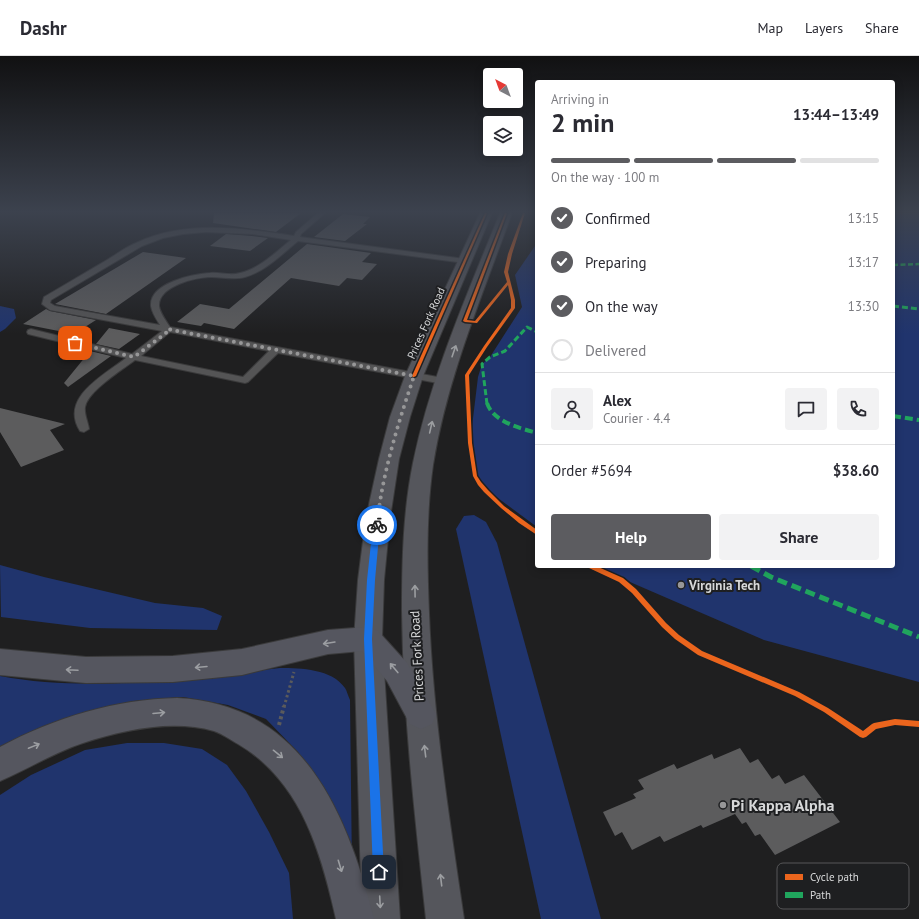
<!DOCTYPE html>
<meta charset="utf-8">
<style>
:root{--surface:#fff;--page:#f2f2f3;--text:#2b2b33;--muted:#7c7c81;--line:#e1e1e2;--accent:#5c5c60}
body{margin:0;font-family:"PT Sans",sans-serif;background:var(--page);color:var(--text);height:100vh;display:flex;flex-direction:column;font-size:15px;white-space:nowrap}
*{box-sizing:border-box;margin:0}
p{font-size:13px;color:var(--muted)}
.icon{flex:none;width:22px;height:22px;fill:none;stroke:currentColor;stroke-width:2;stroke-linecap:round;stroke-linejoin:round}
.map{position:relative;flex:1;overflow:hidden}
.drawer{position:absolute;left:535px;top:24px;width:360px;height:488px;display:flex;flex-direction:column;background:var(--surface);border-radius:4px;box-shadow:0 2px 10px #0003}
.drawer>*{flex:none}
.needle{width:26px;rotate:319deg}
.buttons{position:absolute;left:483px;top:12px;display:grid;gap:8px}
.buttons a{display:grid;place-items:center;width:40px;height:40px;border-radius:4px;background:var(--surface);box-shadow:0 2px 10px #0003;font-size:20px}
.pin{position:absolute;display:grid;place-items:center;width:34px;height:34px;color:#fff;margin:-17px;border-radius:8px;box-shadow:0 2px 6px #0006}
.courier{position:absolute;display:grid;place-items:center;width:40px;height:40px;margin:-20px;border:3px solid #1a73e8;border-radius:50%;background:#fff;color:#222;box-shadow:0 1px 5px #0007}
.overview em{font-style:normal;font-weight:700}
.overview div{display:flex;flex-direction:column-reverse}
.overview{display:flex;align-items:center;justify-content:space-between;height:68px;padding:0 16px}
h1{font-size:26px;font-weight:700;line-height:30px}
.bar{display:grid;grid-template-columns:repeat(4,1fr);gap:6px 4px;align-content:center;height:48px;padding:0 16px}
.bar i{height:5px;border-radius:3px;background:var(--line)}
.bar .on{background:var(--accent)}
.bar p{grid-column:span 4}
.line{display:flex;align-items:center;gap:10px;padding:0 16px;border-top:1px solid var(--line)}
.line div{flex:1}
.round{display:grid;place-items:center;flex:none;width:42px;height:42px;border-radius:4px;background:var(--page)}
ol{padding:0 16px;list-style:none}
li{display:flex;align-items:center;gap:12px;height:44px}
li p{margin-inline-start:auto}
li .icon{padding:4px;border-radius:50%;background:var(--accent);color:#fff;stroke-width:4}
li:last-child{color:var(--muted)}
li i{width:22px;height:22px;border:2px solid var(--line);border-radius:50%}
.primary-button{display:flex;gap:8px;margin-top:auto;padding:8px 16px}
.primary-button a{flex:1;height:46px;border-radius:4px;background:var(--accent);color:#fff;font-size:16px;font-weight:700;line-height:46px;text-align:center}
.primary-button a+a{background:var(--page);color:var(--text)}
header{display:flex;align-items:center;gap:24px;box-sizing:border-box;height:56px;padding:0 20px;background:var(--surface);border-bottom:1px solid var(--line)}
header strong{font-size:19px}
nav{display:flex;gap:22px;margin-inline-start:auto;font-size:14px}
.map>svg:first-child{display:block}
.green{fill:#20346d}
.building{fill:#5c5c5d}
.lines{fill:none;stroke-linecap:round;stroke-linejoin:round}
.service-casing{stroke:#3a3a3b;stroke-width:2}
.primary-casing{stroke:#3a3a3b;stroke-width:2}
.motorway-casing{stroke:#3a3a3b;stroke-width:2}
.path-far1{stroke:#5b5b5c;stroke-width:3;stroke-dasharray:2.5 2.5;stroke-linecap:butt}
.path{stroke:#5b5b5c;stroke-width:4;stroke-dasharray:3 3;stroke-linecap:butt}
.service{fill:#545455;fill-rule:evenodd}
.primary{fill:#55565c;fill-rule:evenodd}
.motorway{fill:#55565f;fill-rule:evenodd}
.quiet-far3{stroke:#20a55d;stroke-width:2.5;stroke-dasharray:5 2.5;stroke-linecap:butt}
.quiet-far2{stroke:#20a55d;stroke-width:3;stroke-dasharray:6 3;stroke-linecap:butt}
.quiet-far1{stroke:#20a55d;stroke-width:4;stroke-dasharray:8 4;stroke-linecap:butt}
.quiet{stroke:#20a55d;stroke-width:5;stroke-dasharray:10 5;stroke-linecap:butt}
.cycleway-casing{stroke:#1e1f21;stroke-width:3}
.cycleway{fill:#eb651d;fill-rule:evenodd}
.oneway{stroke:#9c9ea1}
.oneway2{stroke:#9c9ea2}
.route{fill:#1a73e8}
.done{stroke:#979798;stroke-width:4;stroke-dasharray:0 7.2}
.poi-dot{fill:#979798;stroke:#1e1f21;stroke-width:1.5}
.labels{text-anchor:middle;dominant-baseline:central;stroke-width:4;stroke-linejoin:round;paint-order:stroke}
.far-street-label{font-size:11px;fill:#d7d8d9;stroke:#1e1f21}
.poi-label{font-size:13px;font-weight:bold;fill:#d7d8d9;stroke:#1e1f21;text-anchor:start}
.street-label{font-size:13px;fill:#d7d8d9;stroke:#1e1f21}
.near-poi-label{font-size:16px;font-weight:bold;fill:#d7d8d9;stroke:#1e1f21;text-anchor:start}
.key{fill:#1e1f21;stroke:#565658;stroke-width:1}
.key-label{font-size:11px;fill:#d7d8d9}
</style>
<header>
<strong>Dashr</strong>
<nav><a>Map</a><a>Layers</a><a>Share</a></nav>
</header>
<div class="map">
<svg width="919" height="863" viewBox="0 0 919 863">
<rect width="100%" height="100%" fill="#1f1f20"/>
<g class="green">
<polygon points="893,157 919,157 919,626 764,584 593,510 893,510"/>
<polygon points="537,187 537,471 479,428 470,387 478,321 482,308 490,301 522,251 515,219"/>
<polygon points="0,250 14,253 16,262 5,273 0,276"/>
<polygon points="474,459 486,466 497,487 601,863 541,863 456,473 464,460"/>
<polygon points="0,509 44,521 155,547 203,552 222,560 217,574 90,572 1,561"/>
<path d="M280 612C301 612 332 613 345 632 347 635 348 640 350 644L352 816 318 726 298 696 266 663 228 649 183 641 134 645 79 658 0 696V620C90 637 190 622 280 612Z"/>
<polygon points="127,687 164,687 202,693 227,709 246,735 269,776 289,817 293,863 0,863 0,739 31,719 85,694"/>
</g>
<g class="building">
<polygon points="214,157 301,157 276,176 213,167"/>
<polygon points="343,158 370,161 363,168 367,168 345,185 314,181"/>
<polygon points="226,178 252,180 268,182 250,195 210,190"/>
<polygon points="307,188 371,197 362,206 377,208 362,224 347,222 339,230 291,222 234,273 204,267 201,270 177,266 200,248 229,253"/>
<polygon points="143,196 186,202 106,258 55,248"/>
<polygon points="46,253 50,255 96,264 74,278 23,268"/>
<polygon points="109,272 140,278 119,293 96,288"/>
<polygon points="90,295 111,300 68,331 64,327"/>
<polygon points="0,352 65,368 50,374 64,394 21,411 0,376"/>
<polygon points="740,692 750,707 758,703 772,723 779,719 785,728 804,719 840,766 775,799 760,778 755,780 746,766 742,768 735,758 703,772 701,769 664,786 660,780 632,794 622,776 615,780 603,756 636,742 633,738 644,733 638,724 674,708 677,713 712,698 714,703"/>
</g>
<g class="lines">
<defs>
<path id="service" d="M318 157H325L301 178 300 181 465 203 469 205 465 207 298 185C282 198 266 215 245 221 234 224 223 221 211 221 196 221 158 230 159 250 160 257 166 265 170 271L443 322 448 325 446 327 443 328 278 297 248 326 245 327 135 304C122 314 88 335 85 351 84 358 88 366 89 373L84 376 80 375C59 342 104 319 126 302L28 278 27 276 28 274 31 273 132 298 162 275 50 254 42 248 44 241C65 229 86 216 107 204 117 198 126 191 136 187 185 164 242 172 294 180L296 176ZM206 176 252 178 291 184C276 196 259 213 240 217 230 220 220 216 210 217 193 218 149 227 151 250 152 257 157 264 160 269L55 250 50 247 51 244 142 190 163 182 183 178ZM170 276 269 295 243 321 141 300Z"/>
<g id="primary">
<polygon points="480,157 492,157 423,320 410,361 399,403 390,462 384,524 382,583 400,863 362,863 354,583 358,524 366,462 379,403 390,361 405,320"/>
<path d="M500 157H512C482 240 447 322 433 409 426 458 427 508 429 557 433 660 449 761 464 863H426C415 761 403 658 402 555 402 506 403 456 413 407 431 320 467 239 500 157Z"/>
</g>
<g id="motorway">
<polygon points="368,571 378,575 407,607 436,658 432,668 421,673 410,668 387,625 362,595 328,598 242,619 173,626 86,627 0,619 0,593 86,601 173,600 242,593 328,574"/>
<path d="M177 642C303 648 347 757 374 863H336C321 796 301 725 238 688 231 684 223 678 214 675 172 663 123 674 83 687 53 697 28 713 0 725V691C54 662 116 643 177 642Z"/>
</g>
</defs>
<use href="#service" class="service-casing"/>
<use href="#primary" class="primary-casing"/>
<use href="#motorway" class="motorway-casing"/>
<polyline class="path-far1" points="284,651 294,616"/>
<polyline class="path" points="279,669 284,650"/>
<use href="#service" class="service"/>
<use href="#primary" class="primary"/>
<use href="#motorway" class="motorway"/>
<polyline class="quiet-far3" points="893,209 919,208"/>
<g class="quiet-far2">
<polyline points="893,250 919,253"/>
<polyline points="487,348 482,308 490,301 505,295 527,271 537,276"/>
</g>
<g class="quiet-far1">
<path d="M487 347C493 366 520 372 537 377"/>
<polyline points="893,360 919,364"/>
</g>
<polyline class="quiet" points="751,510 771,521 919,581"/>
<defs>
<g id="cycleway">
<polygon points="485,157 487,157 416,320 414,321 413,321 412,320"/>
<polygon points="505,157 507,157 467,264 475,265 507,226 504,216 508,198 523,157 525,157 512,198 508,216 515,244 515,252 487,291 469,319 472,387 477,420 481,426 488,434 504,450 537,474 537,479 519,467 501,452 484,436 478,429 473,420 468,387 465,319 484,290 511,252 511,244 508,229 477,267 465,266 463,265"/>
<polygon points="588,510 596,510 623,522 636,533 666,567 679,579 702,595 799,636 828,652 863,675 872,668 874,667 895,663 919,665 919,671 895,669 876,673 866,681 863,682 860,681 824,656 795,640 698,599 675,583 662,571 632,537 619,526 589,512"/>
</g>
</defs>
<use href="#cycleway" class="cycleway-casing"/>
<use href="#cycleway" class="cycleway"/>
</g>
<defs><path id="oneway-shaft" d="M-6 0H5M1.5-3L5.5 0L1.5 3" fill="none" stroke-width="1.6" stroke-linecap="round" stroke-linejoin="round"/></defs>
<g class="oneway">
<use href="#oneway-shaft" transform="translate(454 295) rotate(-71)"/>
<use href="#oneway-shaft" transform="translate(431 371) rotate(-77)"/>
<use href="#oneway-shaft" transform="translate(415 535) rotate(-91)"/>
<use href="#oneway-shaft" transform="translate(425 695) rotate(-97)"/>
<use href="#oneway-shaft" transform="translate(441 824) rotate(-97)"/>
<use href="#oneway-shaft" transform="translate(380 846) rotate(87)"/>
</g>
<g class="oneway2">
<use href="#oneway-shaft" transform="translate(329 587) rotate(171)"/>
<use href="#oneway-shaft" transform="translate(201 611) rotate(175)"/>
<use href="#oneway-shaft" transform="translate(394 612) rotate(-130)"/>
<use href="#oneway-shaft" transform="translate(72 614) rotate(-177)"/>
<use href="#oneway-shaft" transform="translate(159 657) rotate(-5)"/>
<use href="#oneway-shaft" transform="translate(34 690) rotate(-22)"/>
<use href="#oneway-shaft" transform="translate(278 698) rotate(39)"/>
<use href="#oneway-shaft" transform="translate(340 810) rotate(73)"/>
</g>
<linearGradient id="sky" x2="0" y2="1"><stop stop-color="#111112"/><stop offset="0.56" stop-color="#3c424e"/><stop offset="1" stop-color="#3c424e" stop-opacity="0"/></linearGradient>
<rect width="919" height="278" fill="url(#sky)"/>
<polygon class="route" points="377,466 380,469 375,524 372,583 384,816 382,820 379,822 375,820 373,816 364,583 367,524 373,469"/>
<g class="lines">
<path class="done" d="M75 287 134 301 166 277 167 273 414 320C398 368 382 418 377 469"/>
</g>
<g class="poi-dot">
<circle cx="681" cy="529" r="4"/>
<circle cx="723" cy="749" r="4"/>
</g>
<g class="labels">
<g class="far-street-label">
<text transform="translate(426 267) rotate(-66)">Prices Fork Road</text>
</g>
<g class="poi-label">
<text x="689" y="529">Virginia Tech</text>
</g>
<g class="street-label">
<text transform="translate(417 600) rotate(-93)">Prices Fork Road</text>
</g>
<g class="near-poi-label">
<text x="731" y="749">Pi Kappa Alpha</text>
</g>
</g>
<rect x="777" y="807" width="132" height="46" rx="6" class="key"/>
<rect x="785" y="818" width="18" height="6" fill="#eb651d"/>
<rect x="785" y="836" width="18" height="6" fill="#20a55d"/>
<g class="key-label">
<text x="810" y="825">Cycle path</text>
<text x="810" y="843">Path</text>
</g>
</svg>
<div class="buttons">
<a><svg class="needle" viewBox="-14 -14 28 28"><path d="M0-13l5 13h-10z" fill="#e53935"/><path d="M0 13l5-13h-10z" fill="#7c7c81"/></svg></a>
<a><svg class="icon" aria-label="layers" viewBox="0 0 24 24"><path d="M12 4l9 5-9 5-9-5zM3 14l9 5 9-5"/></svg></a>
</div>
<div class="pin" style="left:75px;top:287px;background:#ea580c"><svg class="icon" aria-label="bag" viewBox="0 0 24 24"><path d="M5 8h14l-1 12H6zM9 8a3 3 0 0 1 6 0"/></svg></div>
<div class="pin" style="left:379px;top:816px;background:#1f2937"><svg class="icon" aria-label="home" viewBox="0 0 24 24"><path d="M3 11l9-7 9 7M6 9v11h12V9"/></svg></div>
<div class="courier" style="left:377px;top:469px"><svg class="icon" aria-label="bike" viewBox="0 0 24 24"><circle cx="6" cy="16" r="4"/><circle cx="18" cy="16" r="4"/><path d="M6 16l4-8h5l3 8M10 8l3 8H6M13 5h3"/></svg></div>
<section class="drawer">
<div class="overview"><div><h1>2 min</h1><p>Arriving in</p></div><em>13:44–13:49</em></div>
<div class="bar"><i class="on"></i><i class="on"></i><i class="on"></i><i></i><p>On the way · 100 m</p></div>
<ol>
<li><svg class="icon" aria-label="check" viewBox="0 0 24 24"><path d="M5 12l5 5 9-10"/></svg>Confirmed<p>13:15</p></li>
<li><svg class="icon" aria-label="check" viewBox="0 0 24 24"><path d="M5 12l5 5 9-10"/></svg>Preparing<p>13:17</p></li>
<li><svg class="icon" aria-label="check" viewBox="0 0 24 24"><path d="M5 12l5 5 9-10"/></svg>On the way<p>13:30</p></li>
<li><i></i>Delivered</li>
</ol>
<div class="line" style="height:72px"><a class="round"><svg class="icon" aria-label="person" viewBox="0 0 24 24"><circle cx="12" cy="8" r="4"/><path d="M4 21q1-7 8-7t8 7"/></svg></a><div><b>Alex</b><p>Courier · 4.4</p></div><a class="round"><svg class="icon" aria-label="chat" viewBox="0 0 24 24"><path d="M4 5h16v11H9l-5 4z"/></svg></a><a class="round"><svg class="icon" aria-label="phone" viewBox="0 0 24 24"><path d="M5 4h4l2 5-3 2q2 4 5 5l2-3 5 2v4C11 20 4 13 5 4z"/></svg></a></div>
<div class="line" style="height:52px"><div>Order #5694</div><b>$38.60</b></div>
<div class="primary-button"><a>Help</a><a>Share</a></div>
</section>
</div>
